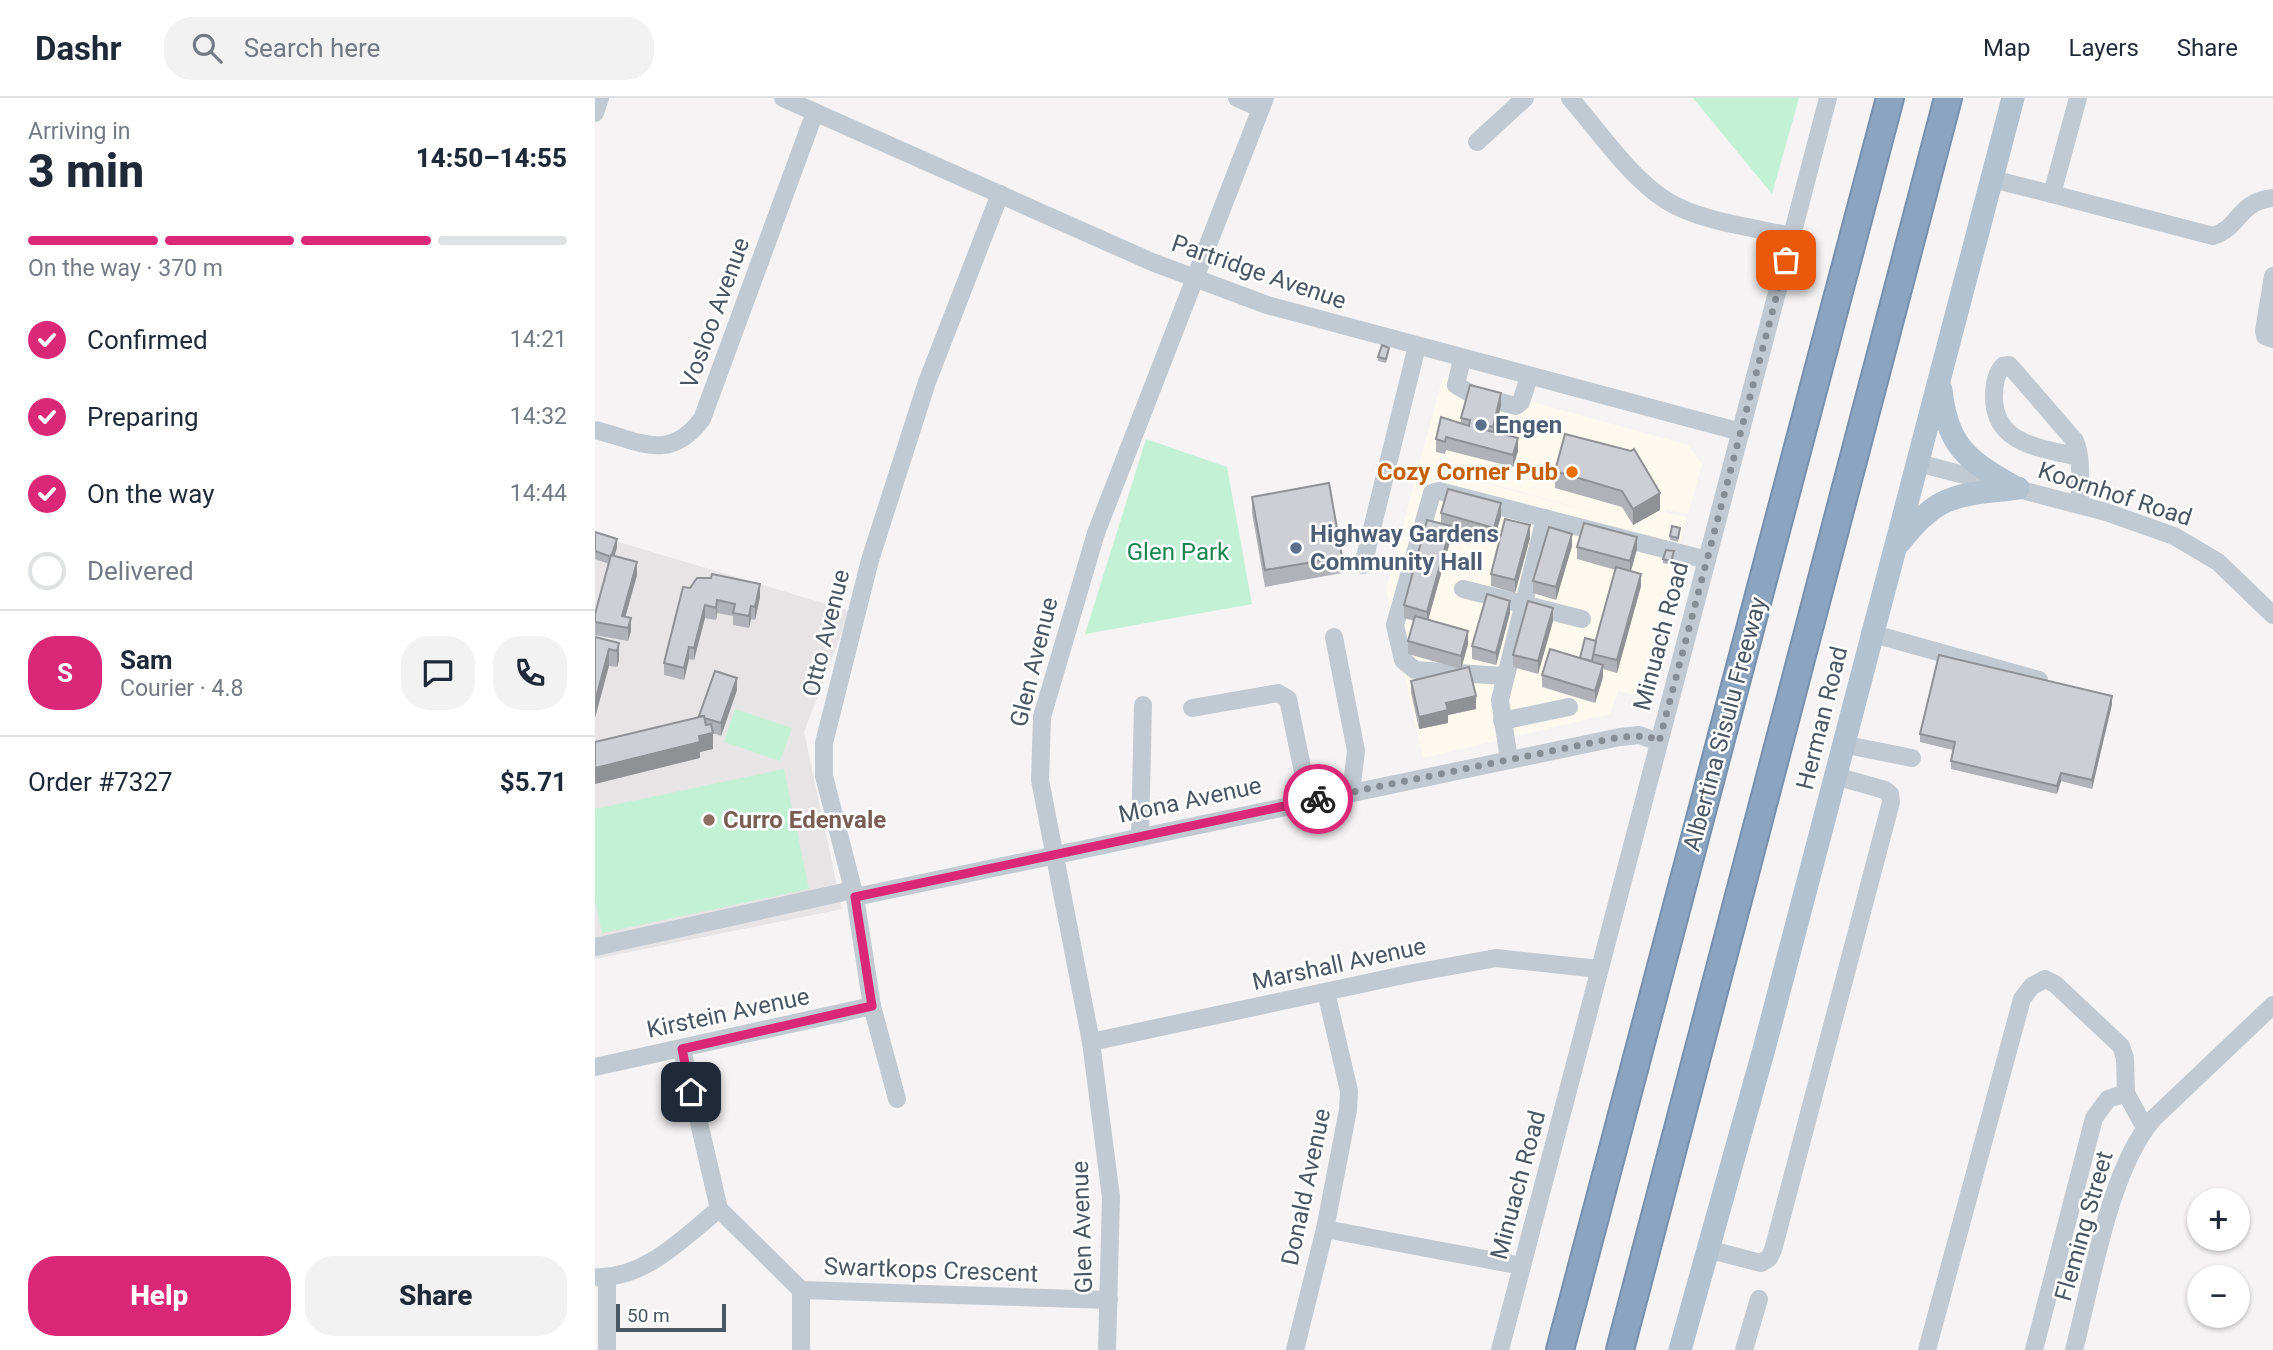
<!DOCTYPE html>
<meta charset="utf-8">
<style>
:root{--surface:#fff;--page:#f2f2f3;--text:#1f2937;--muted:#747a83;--line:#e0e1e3;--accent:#db2777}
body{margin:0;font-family:Roboto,sans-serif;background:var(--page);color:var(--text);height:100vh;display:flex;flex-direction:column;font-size:26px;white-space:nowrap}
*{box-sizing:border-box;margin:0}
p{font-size:23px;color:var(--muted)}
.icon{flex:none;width:38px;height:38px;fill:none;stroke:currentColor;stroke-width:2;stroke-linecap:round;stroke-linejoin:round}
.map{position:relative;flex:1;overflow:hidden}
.details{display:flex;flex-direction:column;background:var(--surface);width:595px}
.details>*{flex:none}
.buttons{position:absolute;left:1592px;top:1090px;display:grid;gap:14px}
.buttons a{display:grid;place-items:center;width:63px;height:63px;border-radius:50%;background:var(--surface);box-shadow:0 2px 5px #0004;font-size:35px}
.scale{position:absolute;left:21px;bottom:18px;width:110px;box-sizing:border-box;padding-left:7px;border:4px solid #4a5661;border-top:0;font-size:19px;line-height:24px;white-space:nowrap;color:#4a5661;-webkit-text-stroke:5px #fff;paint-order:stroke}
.pin{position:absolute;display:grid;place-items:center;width:60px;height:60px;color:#fff;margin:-30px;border-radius:14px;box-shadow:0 4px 10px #0006}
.courier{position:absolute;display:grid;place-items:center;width:70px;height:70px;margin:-35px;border:5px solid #db2777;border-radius:50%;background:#fff;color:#222;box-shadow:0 2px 9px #0007}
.head em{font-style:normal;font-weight:800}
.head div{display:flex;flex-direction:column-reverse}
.head{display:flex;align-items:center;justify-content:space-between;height:119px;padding:0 28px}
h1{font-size:46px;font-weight:800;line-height:52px}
.bar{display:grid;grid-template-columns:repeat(4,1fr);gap:10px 7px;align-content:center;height:84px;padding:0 28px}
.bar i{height:9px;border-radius:5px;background:var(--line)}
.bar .selected{background:var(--accent)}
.bar p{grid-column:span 4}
.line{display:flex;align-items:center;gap:18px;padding:0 28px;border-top:2px solid var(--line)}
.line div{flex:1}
.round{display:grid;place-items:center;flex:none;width:74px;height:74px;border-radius:28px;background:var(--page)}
ol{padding:0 28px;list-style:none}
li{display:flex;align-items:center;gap:21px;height:77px}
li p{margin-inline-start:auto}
li .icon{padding:7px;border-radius:50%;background:var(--accent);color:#fff;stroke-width:4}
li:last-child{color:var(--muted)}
li i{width:38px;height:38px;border:4px solid var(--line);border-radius:50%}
.primary-button{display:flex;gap:14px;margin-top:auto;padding:14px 28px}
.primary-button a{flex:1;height:80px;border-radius:28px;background:var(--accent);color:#fff;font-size:28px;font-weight:800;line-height:80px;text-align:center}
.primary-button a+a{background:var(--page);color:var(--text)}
header{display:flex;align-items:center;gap:42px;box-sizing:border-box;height:98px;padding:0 35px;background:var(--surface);border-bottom:2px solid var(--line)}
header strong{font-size:33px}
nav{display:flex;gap:38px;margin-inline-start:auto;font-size:24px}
.search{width:490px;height:63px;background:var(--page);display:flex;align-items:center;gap:18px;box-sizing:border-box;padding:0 24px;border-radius:28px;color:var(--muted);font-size:26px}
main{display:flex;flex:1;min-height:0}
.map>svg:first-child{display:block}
.commercial{fill:#fdf9ef}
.education{fill:#e6e4e5}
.green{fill:#c3f1d5}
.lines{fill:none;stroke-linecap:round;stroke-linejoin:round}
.highway-casing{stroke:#7690ad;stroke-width:30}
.minor{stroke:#c1cad2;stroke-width:18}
.major{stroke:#b3c2d1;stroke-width:23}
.highway{stroke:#8ba5c1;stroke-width:26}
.wall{fill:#b0b2b7}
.shaded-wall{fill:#909195}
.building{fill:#cdcfd5;stroke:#909195;stroke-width:2}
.done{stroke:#868d94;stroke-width:7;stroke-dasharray:0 12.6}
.route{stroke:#db2777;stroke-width:9}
.service-dot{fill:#5c6f8a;stroke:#fff;stroke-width:2.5}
.food-dot{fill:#e8710a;stroke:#fff;stroke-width:2.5}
.education-dot{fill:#8d6e63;stroke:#fff;stroke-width:2.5}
.labels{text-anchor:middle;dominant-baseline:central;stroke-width:5;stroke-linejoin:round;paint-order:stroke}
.street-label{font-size:24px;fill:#4a5661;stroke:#fff}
.service-label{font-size:24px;font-weight:bold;fill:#4e5e75;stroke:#fff;text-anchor:start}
.food-label{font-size:24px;font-weight:bold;fill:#c56008;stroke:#fff;text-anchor:end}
.park-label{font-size:24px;fill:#17864f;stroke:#fff}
.education-label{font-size:24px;font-weight:bold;fill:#785e54;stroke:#fff;text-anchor:start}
</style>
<header>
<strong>Dashr</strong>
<div class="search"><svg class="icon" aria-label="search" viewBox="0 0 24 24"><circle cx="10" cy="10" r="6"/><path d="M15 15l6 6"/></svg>Search here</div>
<nav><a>Map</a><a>Layers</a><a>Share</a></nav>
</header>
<main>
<section class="details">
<div class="head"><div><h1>3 min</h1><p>Arriving in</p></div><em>14:50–14:55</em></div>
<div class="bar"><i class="selected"></i><i class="selected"></i><i class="selected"></i><i></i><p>On the way · 370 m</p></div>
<ol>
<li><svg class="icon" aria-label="check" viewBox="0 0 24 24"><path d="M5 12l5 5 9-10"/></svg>Confirmed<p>14:21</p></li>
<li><svg class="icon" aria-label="check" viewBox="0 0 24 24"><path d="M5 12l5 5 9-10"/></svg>Preparing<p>14:32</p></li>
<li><svg class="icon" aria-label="check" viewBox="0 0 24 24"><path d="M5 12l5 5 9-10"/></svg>On the way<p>14:44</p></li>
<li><i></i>Delivered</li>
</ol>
<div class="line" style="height:126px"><b class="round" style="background:var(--accent);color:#fff">S</b><div><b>Sam</b><p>Courier · 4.8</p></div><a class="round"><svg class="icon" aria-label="chat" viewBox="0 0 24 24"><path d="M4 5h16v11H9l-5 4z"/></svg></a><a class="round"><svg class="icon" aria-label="phone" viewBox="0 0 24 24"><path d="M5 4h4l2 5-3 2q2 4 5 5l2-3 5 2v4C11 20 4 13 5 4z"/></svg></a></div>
<div class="line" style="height:91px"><div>Order #7327</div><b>$5.71</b></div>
<div class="primary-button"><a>Help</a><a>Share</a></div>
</section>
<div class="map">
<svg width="1678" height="1252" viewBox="0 0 1678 1252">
<rect width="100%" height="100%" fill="#f5f3f3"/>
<polygon class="commercial" points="848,279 1093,347 1107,366 1093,416 1072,412 1035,430 1070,414 1092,419 1046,599 1023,593 1015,616 828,660 791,492 824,368 1032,423 824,366"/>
<polygon class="education" points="0,437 255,513 209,634 247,811 0,861"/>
<g class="green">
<polygon points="1098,0 1204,0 1177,96"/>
<polygon points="551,341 632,369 657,506 490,536"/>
<polygon points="140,611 197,630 185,663 129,644"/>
<polygon points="189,671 214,791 7,835 0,802 0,711"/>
</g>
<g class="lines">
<defs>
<g id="highway">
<polyline points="965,1252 1295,0"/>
<polyline points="1025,1252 1353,0"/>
</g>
</defs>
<use href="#highway" class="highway-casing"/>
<g class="minor">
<polyline points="188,0 557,164 672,207 1146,334"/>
<polyline points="642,0 665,10"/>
<path d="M975 0C1003 32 1036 81 1072 103 1104 123 1160 130 1197 138"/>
<polyline points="0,15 5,0"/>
<polyline points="882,44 930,0"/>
<polyline points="1397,81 1457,96 1483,0"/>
<path d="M1457 96 1618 138C1646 129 1642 104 1678 100"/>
<polyline points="1678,178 1669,233 1670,238 1678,241"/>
<polyline points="867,261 861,287 878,297 921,308 926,304 934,279"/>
<path d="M0 332C45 343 74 365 107 321L220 14"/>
<path d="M1484 359C1447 350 1399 347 1399 299 1399 288 1401 275 1408 268L1414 267 1423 277 1480 343C1488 362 1484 386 1485 406"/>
<polyline points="1323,365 1511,414 1579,438 1623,464 1678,517"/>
<polyline points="768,467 822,248"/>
<polyline points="868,491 987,521"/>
<polyline points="1275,535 1444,582"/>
<polyline points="739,539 761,653 756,694"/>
<polyline points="908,578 820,572 808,562 800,527 837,395 844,393 1112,462"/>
<polyline points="597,610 683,595 693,601 714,703"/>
<polyline points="907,623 974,609"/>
<polyline points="1247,646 1317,660"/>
<polyline points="914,662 905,602 950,420"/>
<polyline points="545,738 548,607"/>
<polyline points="260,799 1025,639 1044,637 1064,644"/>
<polyline points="0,849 258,792"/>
<polyline points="496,944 818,875 901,860 1004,871"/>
<polyline points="87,951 124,1111 206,1192 514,1202"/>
<polyline points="0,969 277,908"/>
<polyline points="302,1001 277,908 260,799 229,678 229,645 275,462 332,284 405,96"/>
<polyline points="730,1131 927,1168"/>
<polyline points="1112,1151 1166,1165 1174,1160 1178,1152 1296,704 1295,696 1290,692 1240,678"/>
<path d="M0 1179C49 1182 88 1140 124 1111"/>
<polyline points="12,1252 12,1180"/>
<polyline points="206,1252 206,1192"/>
<polyline points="512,1252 516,1099 496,944 445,682 447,619 501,435 670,0"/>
<polyline points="700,1252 730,1131 753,1012 754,993 731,894"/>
<polyline points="905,1252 1233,0"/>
<polyline points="1149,1252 1164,1201"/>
<polyline points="1332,1252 1427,901 1437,888 1450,881 1460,886 1526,948 1530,960 1531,995 1550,1030"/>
<polyline points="1439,1252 1499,1020 1513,1001 1531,995"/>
<path d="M1479 1252C1497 1184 1514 1072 1558 1021L1678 907"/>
</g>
<g class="major">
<path d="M1346 292C1352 346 1370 361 1416 387"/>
<path d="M1305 444C1345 393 1364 398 1423 390"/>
<polyline points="1085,1252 1169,951 1418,0"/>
</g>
<use href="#highway" class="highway"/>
</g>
<g class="wall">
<polygon points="794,254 791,265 783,263 783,259"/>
<polygon points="906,308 899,334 923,353 918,369 851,352 850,356 841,354 841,341 866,326 866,320"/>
<polygon points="1036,353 1065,412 1038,427 1027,409 960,390 960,373"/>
<polygon points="657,399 747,459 747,475 670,489 657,415"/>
<polygon points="846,415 906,418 899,442 856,430 856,440 833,522 873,546 866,571 813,556 813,543 819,523 809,520 809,507 846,425"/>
<polygon points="0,434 22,449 19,458 42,477 30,519 36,533 33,543 0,537 0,516 14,466 0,461"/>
<polygon points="1085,434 1083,444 1075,442 1075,438"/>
<polygon points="935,440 920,495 896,488 896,476"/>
<polygon points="977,448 961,502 938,495 938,483"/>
<polygon points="982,449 1042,451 1036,473 1046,488 1022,575 1008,571 1008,579 1000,605 947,589 947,577 985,560 1001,543 1021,472 982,461"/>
<polygon points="1079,458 1076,467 1068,465 1068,461"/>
<polygon points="95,490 165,499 160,522 156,521 154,530 138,527 138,518 122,515 121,522 110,520 99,562 94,561 89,582 69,577 69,565"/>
<polygon points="915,515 901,567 877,561 877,548"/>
<polygon points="958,523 943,576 918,569 918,557"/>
<polygon points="0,539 24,545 24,562 22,569 14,568"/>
<polygon points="816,583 881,611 853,617 853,625 824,631 816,595"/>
<polygon points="142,592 126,638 118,635 118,651 105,654 105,660 104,619"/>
<polygon points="1517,606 1497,691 1466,683 1462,696 1356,671 1356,663 1358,652 1325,644 1325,636"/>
</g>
<g class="shaded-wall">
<polygon points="906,295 906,308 898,341 898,329"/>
<polygon points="923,340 923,353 918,369 918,357"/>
<polygon points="1065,395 1065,412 1038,427 1038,411"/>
<polygon points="906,405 906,418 899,442 899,430"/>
<polygon points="935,427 935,440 920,495 920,482"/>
<polygon points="856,428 856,440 832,526 832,514"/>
<polygon points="977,436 977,448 961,502 961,489"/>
<polygon points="1042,439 1042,451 1035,476 1035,463"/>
<polygon points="22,441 22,449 17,467 17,459"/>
<polygon points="42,464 42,477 27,531 27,518"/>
<polygon points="1046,476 1046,488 1022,575 1022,562"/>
<polygon points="165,486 165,499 160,522 160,509"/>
<polygon points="122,502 122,515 121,522 121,510"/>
<polygon points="915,503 915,515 901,567 901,555"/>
<polygon points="110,507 110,520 99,562 99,550"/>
<polygon points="156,508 156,521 154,530 154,518"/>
<polygon points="958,510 958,523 943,576 943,563"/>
<polygon points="36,520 36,533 33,543 33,530"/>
<polygon points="873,533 873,546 866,571 866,558"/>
<polygon points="24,545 24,562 22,569 22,553"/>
<polygon points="94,549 94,561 89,582 89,570"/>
<polygon points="14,551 14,568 0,620 0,604"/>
<polygon points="1008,567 1008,579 1000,605 1000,593"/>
<polygon points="142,580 142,592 126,638 126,625"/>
<polygon points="881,598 881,611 853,617 853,625 824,631 824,619 851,605"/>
<polygon points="1517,598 1517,606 1497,691 1497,682"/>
<polygon points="118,635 118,651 105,654 105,660 0,686 0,670"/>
<polygon points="1466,675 1466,683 1462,696 1462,688"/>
</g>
<g class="building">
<polygon points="787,247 794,250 791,261 783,259"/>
<polygon points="875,287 906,295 898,329 887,326 886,331 923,340 918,357 851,339 850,344 841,341 846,319 874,328 875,322 866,320"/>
<polygon points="970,336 1036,353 1039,351 1065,395 1038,411 1027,393 960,373"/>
<polygon points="734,385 747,459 670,472 657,399"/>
<polygon points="853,391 906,405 899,430 846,415"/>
<polygon points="910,421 935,427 920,482 896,476"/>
<polygon points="832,422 856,428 832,514 809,507"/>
<polygon points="989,425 1042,439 1035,463 982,449"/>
<polygon points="1077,428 1085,430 1083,440 1075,438"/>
<polygon points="954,429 977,436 961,489 938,483"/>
<polygon points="0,434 22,441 16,459 0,453"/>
<polygon points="1071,452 1079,453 1076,463 1068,461"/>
<polygon points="16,457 42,464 27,518 36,520 33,530 0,524 0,516"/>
<polygon points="1021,469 1046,476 1022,562 997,556"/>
<polygon points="117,476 165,486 160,509 156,508 154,518 138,515 140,506 122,502 121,510 110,507 99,550 94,549 89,570 69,565 88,489 95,490 102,480 116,480"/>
<polygon points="892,496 915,503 901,555 877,548"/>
<polygon points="933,503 958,510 943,563 918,557"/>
<polygon points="820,518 873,533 866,558 813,543"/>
<polygon points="0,539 24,545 22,553 14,551 0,604"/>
<polygon points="990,540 1001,543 997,563 985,560"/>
<polygon points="955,551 1008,567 1000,593 947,577"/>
<polygon points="1344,557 1517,598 1497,682 1466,675 1462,688 1356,663 1360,644 1325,636"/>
<polygon points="874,569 881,598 851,605 853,612 824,619 816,583"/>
<polygon points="120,573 142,580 126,625 109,620 109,618 104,618"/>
<polygon points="109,618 111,627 116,626 118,635 104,638 105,644 0,670 0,644"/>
</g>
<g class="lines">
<polyline class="done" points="723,701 1025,639 1053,638 1064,644 1191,162"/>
<polyline class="route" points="96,994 87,951 277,908 260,799 723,701"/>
</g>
<g class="service-dot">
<circle cx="886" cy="327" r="7"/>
<circle cx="701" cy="450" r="7"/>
</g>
<circle class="food-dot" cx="977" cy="374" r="7"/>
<circle class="education-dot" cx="114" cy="722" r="7"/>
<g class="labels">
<g class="street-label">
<text transform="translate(664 174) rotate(19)">Partridge Avenue</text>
<text transform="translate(120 215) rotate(-70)">Vosloo Avenue</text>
<text transform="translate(1520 396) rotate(18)">Koornhof Road</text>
<text transform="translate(231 535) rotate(-76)">Otto Avenue</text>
<text transform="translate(1066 538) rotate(-75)">Minuach Road</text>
<text transform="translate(439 564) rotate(-76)">Glen Avenue</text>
<text transform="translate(1227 620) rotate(-76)">Herman Road</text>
<text transform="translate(1130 626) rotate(-75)">Albertina Sisulu Freeway</text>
<text transform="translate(595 702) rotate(-12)">Mona Avenue</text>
<text transform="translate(744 866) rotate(-12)">Marshall Avenue</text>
<text transform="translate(133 915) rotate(-12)">Kirstein Avenue</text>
<text transform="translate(923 1087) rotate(-75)">Minuach Road</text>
<text transform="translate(711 1089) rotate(-78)">Donald Avenue</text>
<text transform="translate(1489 1128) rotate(-74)">Fleming Street</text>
<text transform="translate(487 1129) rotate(-92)">Glen Avenue</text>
<text transform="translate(336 1172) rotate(2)">Swartkops Crescent</text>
</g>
<g class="service-label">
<text x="900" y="327">Engen</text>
<text x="715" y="436">Highway Gardens<tspan x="715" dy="28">Community Hall</tspan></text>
</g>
<g class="food-label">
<text x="963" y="374">Cozy Corner Pub</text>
</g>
<g class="park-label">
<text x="583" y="454">Glen Park</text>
</g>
<g class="education-label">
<text x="128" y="722">Curro Edenvale</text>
</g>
</g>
</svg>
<div class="buttons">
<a>+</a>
<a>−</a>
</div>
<div class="scale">50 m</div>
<div class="pin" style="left:1191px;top:162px;background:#ea580c"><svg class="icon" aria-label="bag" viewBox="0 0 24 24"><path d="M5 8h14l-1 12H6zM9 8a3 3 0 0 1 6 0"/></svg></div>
<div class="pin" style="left:96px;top:994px;background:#1f2937"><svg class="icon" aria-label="home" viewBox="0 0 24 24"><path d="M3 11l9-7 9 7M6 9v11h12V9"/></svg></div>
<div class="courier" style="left:723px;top:701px"><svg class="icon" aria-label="bike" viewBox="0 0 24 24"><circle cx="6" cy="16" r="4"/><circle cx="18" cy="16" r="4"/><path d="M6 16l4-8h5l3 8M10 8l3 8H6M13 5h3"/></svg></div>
</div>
</main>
